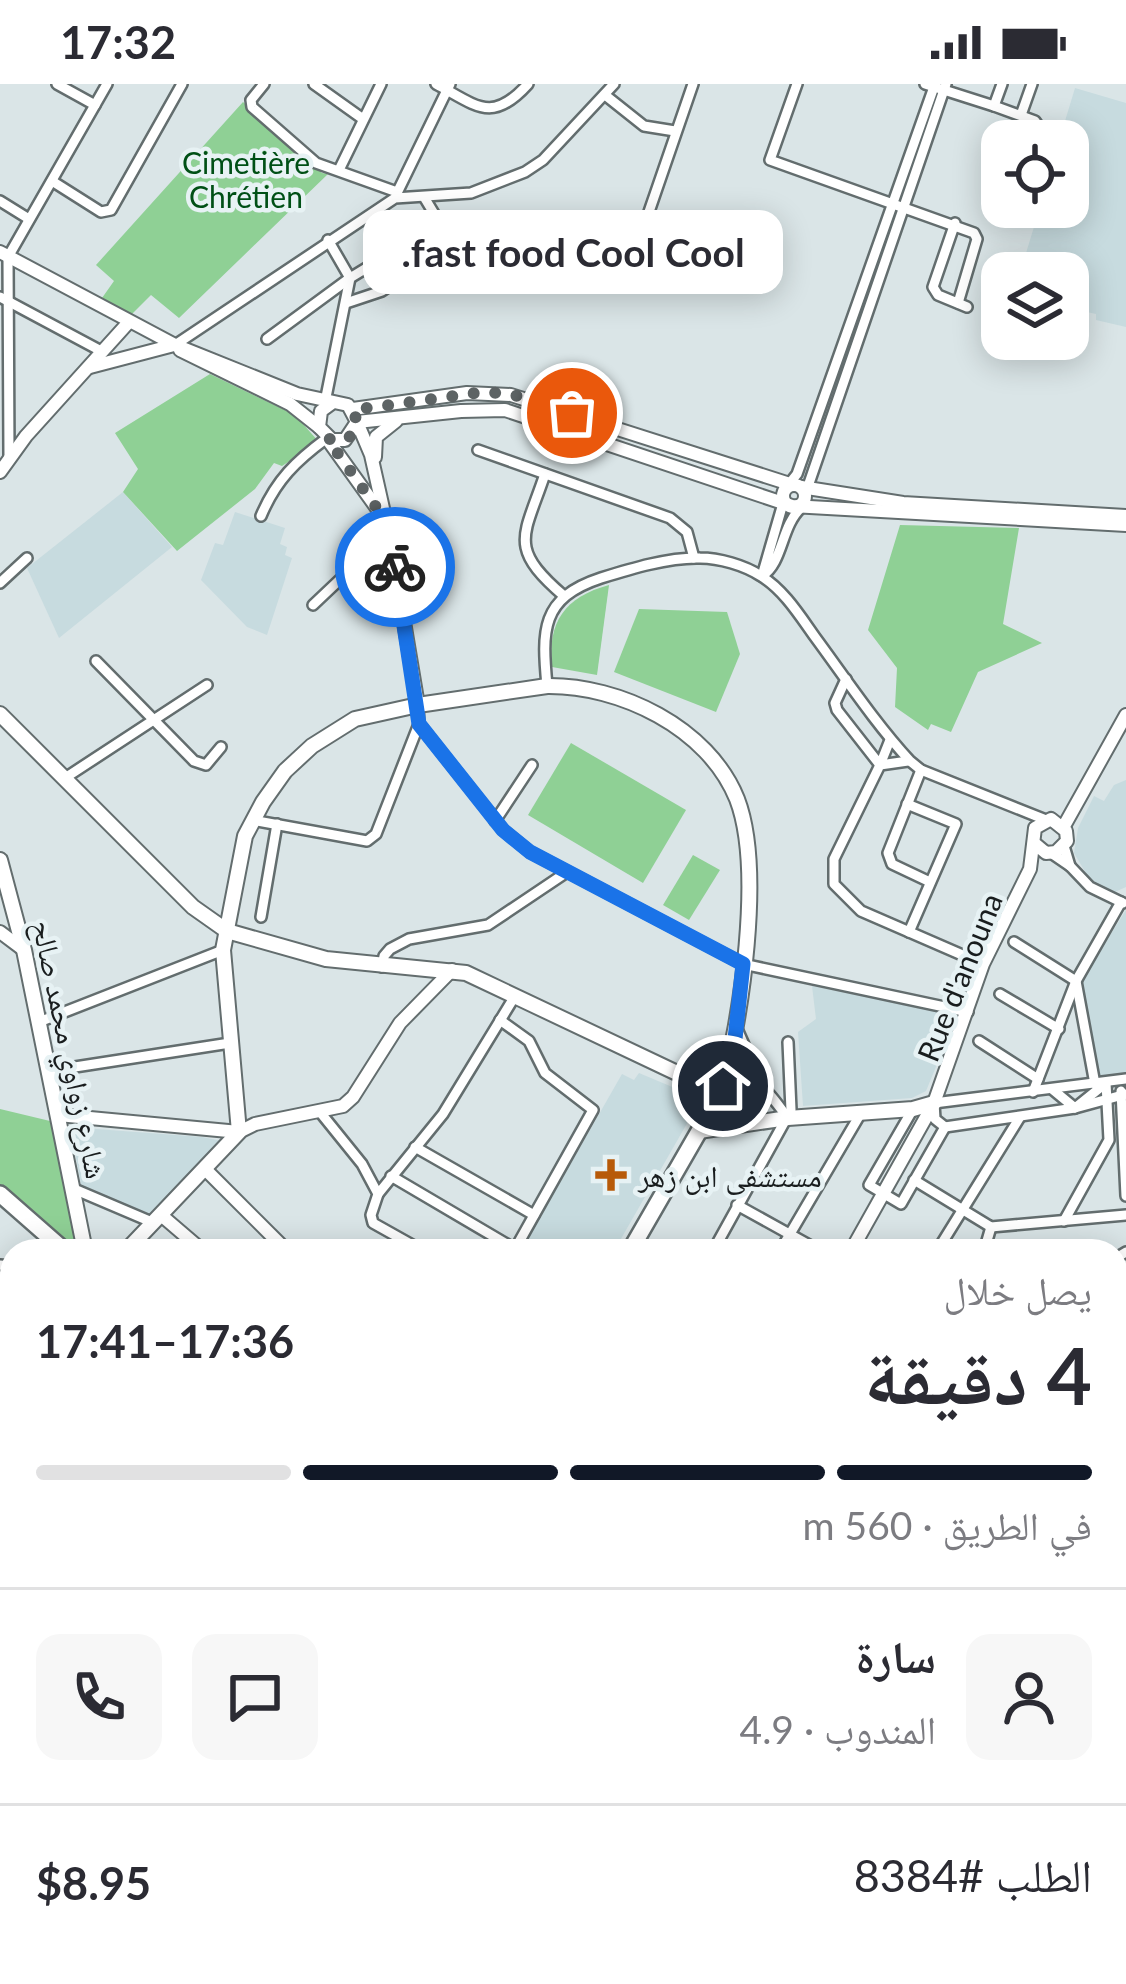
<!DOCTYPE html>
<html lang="ar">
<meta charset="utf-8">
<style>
:root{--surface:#fff;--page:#f7f7f7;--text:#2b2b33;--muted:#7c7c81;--line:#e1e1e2;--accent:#111827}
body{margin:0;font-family:Lato,"Noto Naskh Arabic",sans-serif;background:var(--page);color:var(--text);direction:rtl;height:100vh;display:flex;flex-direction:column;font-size:45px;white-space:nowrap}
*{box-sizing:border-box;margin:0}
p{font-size:39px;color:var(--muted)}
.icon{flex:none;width:66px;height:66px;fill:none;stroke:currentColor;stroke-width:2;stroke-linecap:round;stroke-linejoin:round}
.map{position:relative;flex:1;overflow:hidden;direction:ltr}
.details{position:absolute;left:0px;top:1155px;width:1128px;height:747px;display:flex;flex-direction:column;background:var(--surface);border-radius:36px 36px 0 0;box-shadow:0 6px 30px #0003;direction:rtl}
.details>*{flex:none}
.buttons{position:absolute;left:981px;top:36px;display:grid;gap:24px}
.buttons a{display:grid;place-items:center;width:108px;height:108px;border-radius:24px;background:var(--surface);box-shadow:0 6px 30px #0003;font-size:60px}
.pin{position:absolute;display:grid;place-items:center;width:102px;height:102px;color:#fff;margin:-51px;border:6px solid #fff;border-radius:50%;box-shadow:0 3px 12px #0007}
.courier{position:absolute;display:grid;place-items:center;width:120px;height:120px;margin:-60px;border:9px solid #1a73e8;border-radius:50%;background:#fff;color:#222;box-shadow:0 3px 15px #0007}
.bubble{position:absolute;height:84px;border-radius:24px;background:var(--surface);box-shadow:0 6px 30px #0003;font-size:39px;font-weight:700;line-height:84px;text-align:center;direction:rtl}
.headline em{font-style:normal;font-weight:700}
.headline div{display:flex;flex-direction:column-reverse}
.headline{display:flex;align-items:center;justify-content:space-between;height:204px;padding:0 36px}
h1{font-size:78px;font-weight:700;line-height:90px}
.bar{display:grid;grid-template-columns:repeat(4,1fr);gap:18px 12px;align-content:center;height:144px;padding:0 36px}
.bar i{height:15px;border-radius:9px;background:var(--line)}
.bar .active{background:var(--accent)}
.bar p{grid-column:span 4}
.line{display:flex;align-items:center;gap:30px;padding:0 36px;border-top:3px solid var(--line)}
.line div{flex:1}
.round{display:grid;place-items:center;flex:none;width:126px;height:126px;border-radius:24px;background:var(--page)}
.status{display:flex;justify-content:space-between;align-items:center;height:84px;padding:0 60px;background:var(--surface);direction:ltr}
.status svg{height:33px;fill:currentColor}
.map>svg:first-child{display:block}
.built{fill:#c7dbdf}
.green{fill:#8fd095}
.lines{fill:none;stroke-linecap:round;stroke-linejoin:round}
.minor-casing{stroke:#636d6e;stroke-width:14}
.tertiary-casing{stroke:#636d6e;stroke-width:16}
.secondary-casing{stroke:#636d6e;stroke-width:18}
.primary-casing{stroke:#636d6e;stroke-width:20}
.minor{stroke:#fff;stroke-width:9}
.tertiary{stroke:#fff;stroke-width:12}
.secondary{stroke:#fff;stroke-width:14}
.primary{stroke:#fff;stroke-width:15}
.done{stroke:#5d6364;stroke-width:12;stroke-dasharray:0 21.6}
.route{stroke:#1a73e8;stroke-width:15}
.poi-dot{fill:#b75a09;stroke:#e7f2f4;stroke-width:4.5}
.labels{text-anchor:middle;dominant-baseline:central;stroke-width:9;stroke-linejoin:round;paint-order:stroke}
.park-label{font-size:30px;fill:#005016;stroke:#e7f2f4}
.street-label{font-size:30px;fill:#191d1e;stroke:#e7f2f4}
.poi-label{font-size:30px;fill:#191d1e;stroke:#e7f2f4;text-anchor:start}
</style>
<div class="status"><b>17:32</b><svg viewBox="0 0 49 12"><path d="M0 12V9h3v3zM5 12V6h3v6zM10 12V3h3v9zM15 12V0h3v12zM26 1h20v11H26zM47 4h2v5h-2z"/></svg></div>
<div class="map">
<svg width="1126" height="1900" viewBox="0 0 1126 1900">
<rect width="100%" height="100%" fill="#dae5e7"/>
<g class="built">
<polygon points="1075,4 1126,19 1126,243 1096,236 1096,230 1068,224 1068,189 1020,189 1040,123 1068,123 1068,57 1059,57"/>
<polygon points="123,408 172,463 59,554 27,484"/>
<polygon points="235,428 285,444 280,460 287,463 285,471 292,474 267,551 247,543 201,496 215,459 223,461"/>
<polygon points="1126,696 1126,803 1115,808 1090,796 1074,769 1078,744 1094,712 1104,717 1114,701"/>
<polygon points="1126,826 1126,992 1099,997 1079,900"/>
<polygon points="812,902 947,929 954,939 926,1007 912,1014 803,1022 798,948 816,935"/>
<polygon points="639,989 701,1015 614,1167 521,1167 622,990 634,996"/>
<polygon points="70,1043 202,1053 222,1057 152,1130 82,1106"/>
</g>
<g class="green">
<polygon points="243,18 322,89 328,90 179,234 151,211 131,231 102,214 114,197 96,181"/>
<polygon points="210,290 295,331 319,358 282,382 274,379 255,405 177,467 123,408 138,385 115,349"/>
<polygon points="900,441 1019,444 1003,540 1042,559 978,588 951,648 931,640 928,646 895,623 897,584 868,546"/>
<path d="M609 501 597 591 552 583C547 538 565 513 609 501Z"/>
<polygon points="639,525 727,528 740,570 716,628 614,588"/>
<polygon points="571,659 686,726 643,799 528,731"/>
<polygon points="693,771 720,786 689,836 663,821"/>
<polygon points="0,1025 50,1037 79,1155 65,1163 0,1104"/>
</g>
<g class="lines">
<defs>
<g id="minor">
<polyline points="57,0 95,21"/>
<polyline points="264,0 251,16 252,23 316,79 397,108"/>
<polyline points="314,0 363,35"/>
<path d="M436 0C477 22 492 40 528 0"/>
<polyline points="797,0 770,76 974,149 977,155 958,219"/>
<polyline points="925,0 994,22 1002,0"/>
<polyline points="605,11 644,42 675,47"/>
<polyline points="994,22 1035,37 1049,57"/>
<polyline points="1021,31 1032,0"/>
<polyline points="339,86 381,0"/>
<polyline points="52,97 101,128 111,126 182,0"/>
<polyline points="397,109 450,0"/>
<polyline points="424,113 473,194"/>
<polyline points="0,117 29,135"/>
<polyline points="955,139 933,203 938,211 967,223"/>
<polyline points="641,151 693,0"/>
<polyline points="0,213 103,268"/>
<polyline points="346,219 382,207 427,177 441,194"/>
<polyline points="267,255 350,194 440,139"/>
<polyline points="175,261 395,114 471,109 525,88 543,76 614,0"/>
<polyline points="325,318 350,194 328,156"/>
<polyline points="478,366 670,434 687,448 694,474"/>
<polyline points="9,373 8,173 107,0"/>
<path d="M545 390C524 453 507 463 564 512"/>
<polyline points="789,400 797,390 935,0"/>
<polyline points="805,411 946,0"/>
<path d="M784 416 762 492C783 479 781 442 801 424"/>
<path d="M261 432C276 396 296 377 327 354"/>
<polyline points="0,499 27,474"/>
<polyline points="313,521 388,450"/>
<polyline points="96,577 194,677 206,681 221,663"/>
<polyline points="846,595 835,619 837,626 880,681 890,656"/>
<path d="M547 602C542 547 540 514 601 494 630 485 669 473 700 474 719 474 744 481 761 492 784 506 800 532 815 553 846 595 875 639 910 677L921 686 1046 736"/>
<polyline points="418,621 419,640 503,746 530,768 743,880 968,928"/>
<polyline points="908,677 880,681 834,775 834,800 861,827 983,880"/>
<polyline points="921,686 888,769 892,780 930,798"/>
<polyline points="65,694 207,601"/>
<polyline points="907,720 956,740 909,848"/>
<polyline points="252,736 367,757 376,750 419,640"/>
<polyline points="495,737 532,681"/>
<polyline points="1051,769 1070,782 1064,762"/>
<polyline points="1070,782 1090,803 1123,819"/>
<polyline points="261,833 277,740"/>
<polyline points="1014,858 1076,897 1095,1000"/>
<polyline points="382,883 384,872 390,865 409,855 488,841 567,788"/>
<polyline points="1000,910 1059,945"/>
<polyline points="500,936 529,957 545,989 593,1026 514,1167"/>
<polyline points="39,938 223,866"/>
<polyline points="738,947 760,997"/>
<polyline points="979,957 1038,995"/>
<polyline points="49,987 230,959"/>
<path d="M723 1002C755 983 770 1011 788 1034"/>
<polyline points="1052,1005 1075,1024 1106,999"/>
<polyline points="1121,1007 1126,1112"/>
<polyline points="1033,1008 1076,897 1121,818"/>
<polyline points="721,1009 731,1030 748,1037"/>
<polyline points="913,1025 869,1101 901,1120 945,1043"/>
<polyline points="320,1028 362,1080 378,1110 371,1131 373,1139 423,1167"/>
<polyline points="945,1043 935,1035 934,1019 1126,995"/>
<polyline points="945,1043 1075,1024 1126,1010"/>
<polyline points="415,1063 534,1131"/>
<polyline points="391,1092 515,1165"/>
<polyline points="914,1096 991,1143 1126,1131"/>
<polyline points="74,1105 154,1139"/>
<polyline points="378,1110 443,1030 515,912"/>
<polyline points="737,1121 820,1167"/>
<polyline points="1064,1137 1109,1056 1106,999"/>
<polyline points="713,1167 791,1026 788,958"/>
<polyline points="780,1167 861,1029"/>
<polyline points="937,1167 1020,1033"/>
<polyline points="984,1167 991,1143"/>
<polyline points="1116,1174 1126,1168"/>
<polyline points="0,1181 12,1182"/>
<polyline points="1116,1269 1126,1271"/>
<polyline points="0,1347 12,1335"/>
<polyline points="0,1349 12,1358"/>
<polyline points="1116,1379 1126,1390"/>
<polyline points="1116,1432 1126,1413"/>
<polyline points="1116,1488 1126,1490"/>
<polyline points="0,1530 12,1535"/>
<polyline points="1116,1534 1126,1552"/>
<polyline points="1116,1621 1120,1642"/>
<polyline points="0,1640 12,1645"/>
<polyline points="1116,1746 1126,1753"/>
<polyline points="0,1750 12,1754"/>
<polyline points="0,1807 12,1812"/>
<polyline points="1116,1824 1126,1810"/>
<polyline points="0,1864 12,1868"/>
<polyline points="433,1890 437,1900"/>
<polyline points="637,1890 688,1900"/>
<polyline points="944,1890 953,1900"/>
<polyline points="39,1900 42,1890"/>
<polyline points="475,1900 476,1890"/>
<polyline points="760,1900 762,1890"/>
<polyline points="812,1900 814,1890"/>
<polyline points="857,1900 866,1890"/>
</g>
<g id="tertiary">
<polyline points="0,168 175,261 297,310 348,321 357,338 345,356 332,356 319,343 321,327 332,319"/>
<polyline points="180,266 290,320 319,343"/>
<polyline points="90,283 174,261"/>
<polyline points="353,325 467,309 511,311 793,401"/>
<polyline points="328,356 379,427"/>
<polyline points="375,373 376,353 396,337"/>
<polyline points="0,388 26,352 128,239"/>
<circle cx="794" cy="412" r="11"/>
<polyline points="801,403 903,419 1126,432"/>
<polyline points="418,621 391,460 371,371 357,338 461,327 505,326 792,422 1126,441"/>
<polyline points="1064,742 1126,631"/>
<polyline points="0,848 24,866"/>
<polyline points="58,1031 239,1048 255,1040 343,1022 353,1013 400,939 452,886"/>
<polyline points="205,1085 285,1165"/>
<polyline points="161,1131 203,1167"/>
<polyline points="851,1167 934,1019 983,880 1030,785 1035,744 1051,735 1066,747 1067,757 1056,768 1046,769 1034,759"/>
<polyline points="1116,1845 1126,1846"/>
</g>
<g id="secondary">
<polyline points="0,630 193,823 227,847 326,875 466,889 677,989 722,1005"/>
<polyline points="0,776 24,866 85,1167"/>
<polyline points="699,1047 788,1034 913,1025 934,1019"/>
<path d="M126 1167 239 1048 223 866 245 752 263 718 285 687 312 662 355 635 418 621 547 602C619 601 708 643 737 715 764 785 741 937 721 1009"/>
<polyline points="1116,1346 1126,1340"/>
<polyline points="1116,1360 1126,1354"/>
<polyline points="572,1900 575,1890"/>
<polyline points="586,1900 589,1890"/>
</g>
<g id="primary">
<polyline points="0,1110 65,1167"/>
<polyline points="630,1167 721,1009"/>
<polyline points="0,1248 12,1241"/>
<polyline points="12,1441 5,1450 12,1457"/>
<polyline points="195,1900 201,1890"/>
</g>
</defs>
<use href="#minor" class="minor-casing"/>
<use href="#tertiary" class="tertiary-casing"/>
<use href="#secondary" class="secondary-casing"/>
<use href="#primary" class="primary-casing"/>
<use href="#minor" class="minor"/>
<use href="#tertiary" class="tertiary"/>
<use href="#secondary" class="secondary"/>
<use href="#primary" class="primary"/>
</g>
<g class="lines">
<polyline class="done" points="395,483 383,433 327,354 338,358 351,352 357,338 353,326 483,308 511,310 572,329"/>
<polyline class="route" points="395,483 419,640 503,746 530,768 743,880 735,955 723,1002"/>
</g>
<path class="poi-dot" d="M605 1073h12v12h12v12h-12v12h-12v-12h-12v-12h12z"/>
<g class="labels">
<g class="park-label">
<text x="246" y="78">Cimetière<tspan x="246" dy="34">Chrétien</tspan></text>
</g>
<g class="street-label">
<text transform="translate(959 893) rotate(-68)">Rue d'anouna</text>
<text transform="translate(71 965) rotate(78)">شارع زواوي محمد صالح</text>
</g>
<g class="poi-label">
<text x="638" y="1091">مستشفى ابن زهر</text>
</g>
</g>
</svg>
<div class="buttons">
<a><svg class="icon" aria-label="locate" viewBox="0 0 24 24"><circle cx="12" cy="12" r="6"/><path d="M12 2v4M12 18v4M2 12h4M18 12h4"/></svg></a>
<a><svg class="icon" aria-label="layers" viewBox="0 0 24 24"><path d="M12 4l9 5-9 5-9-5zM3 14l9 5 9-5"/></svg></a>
</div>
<div class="pin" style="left:572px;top:329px;background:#ea580c"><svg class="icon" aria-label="bag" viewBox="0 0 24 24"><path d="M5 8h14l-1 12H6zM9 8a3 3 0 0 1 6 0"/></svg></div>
<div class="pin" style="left:723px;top:1002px;background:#1f2937"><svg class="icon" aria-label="home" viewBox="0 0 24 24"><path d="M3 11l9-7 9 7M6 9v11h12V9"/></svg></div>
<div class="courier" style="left:395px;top:483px"><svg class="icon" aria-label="bike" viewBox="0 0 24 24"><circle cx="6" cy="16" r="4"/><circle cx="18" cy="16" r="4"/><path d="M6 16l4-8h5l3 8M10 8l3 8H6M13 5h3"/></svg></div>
<div class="bubble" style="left:363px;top:126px;width:420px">fast food Cool Cool.</div>
<section class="details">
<div class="headline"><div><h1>4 دقيقة</h1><p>يصل خلال</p></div><em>17:36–17:41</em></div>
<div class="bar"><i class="active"></i><i class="active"></i><i class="active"></i><i></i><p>في الطريق · 560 m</p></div>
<div class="line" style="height:216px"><a class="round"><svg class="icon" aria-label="person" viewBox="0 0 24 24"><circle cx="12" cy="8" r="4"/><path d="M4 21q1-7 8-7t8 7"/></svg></a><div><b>سارة</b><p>المندوب · 4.9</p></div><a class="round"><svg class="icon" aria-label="chat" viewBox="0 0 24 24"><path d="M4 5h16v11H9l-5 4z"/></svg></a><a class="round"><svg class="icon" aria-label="phone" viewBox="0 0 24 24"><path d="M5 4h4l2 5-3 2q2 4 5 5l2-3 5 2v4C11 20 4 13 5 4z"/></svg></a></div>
<div class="line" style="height:156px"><div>الطلب #8384</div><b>$8.95</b></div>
</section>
</div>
